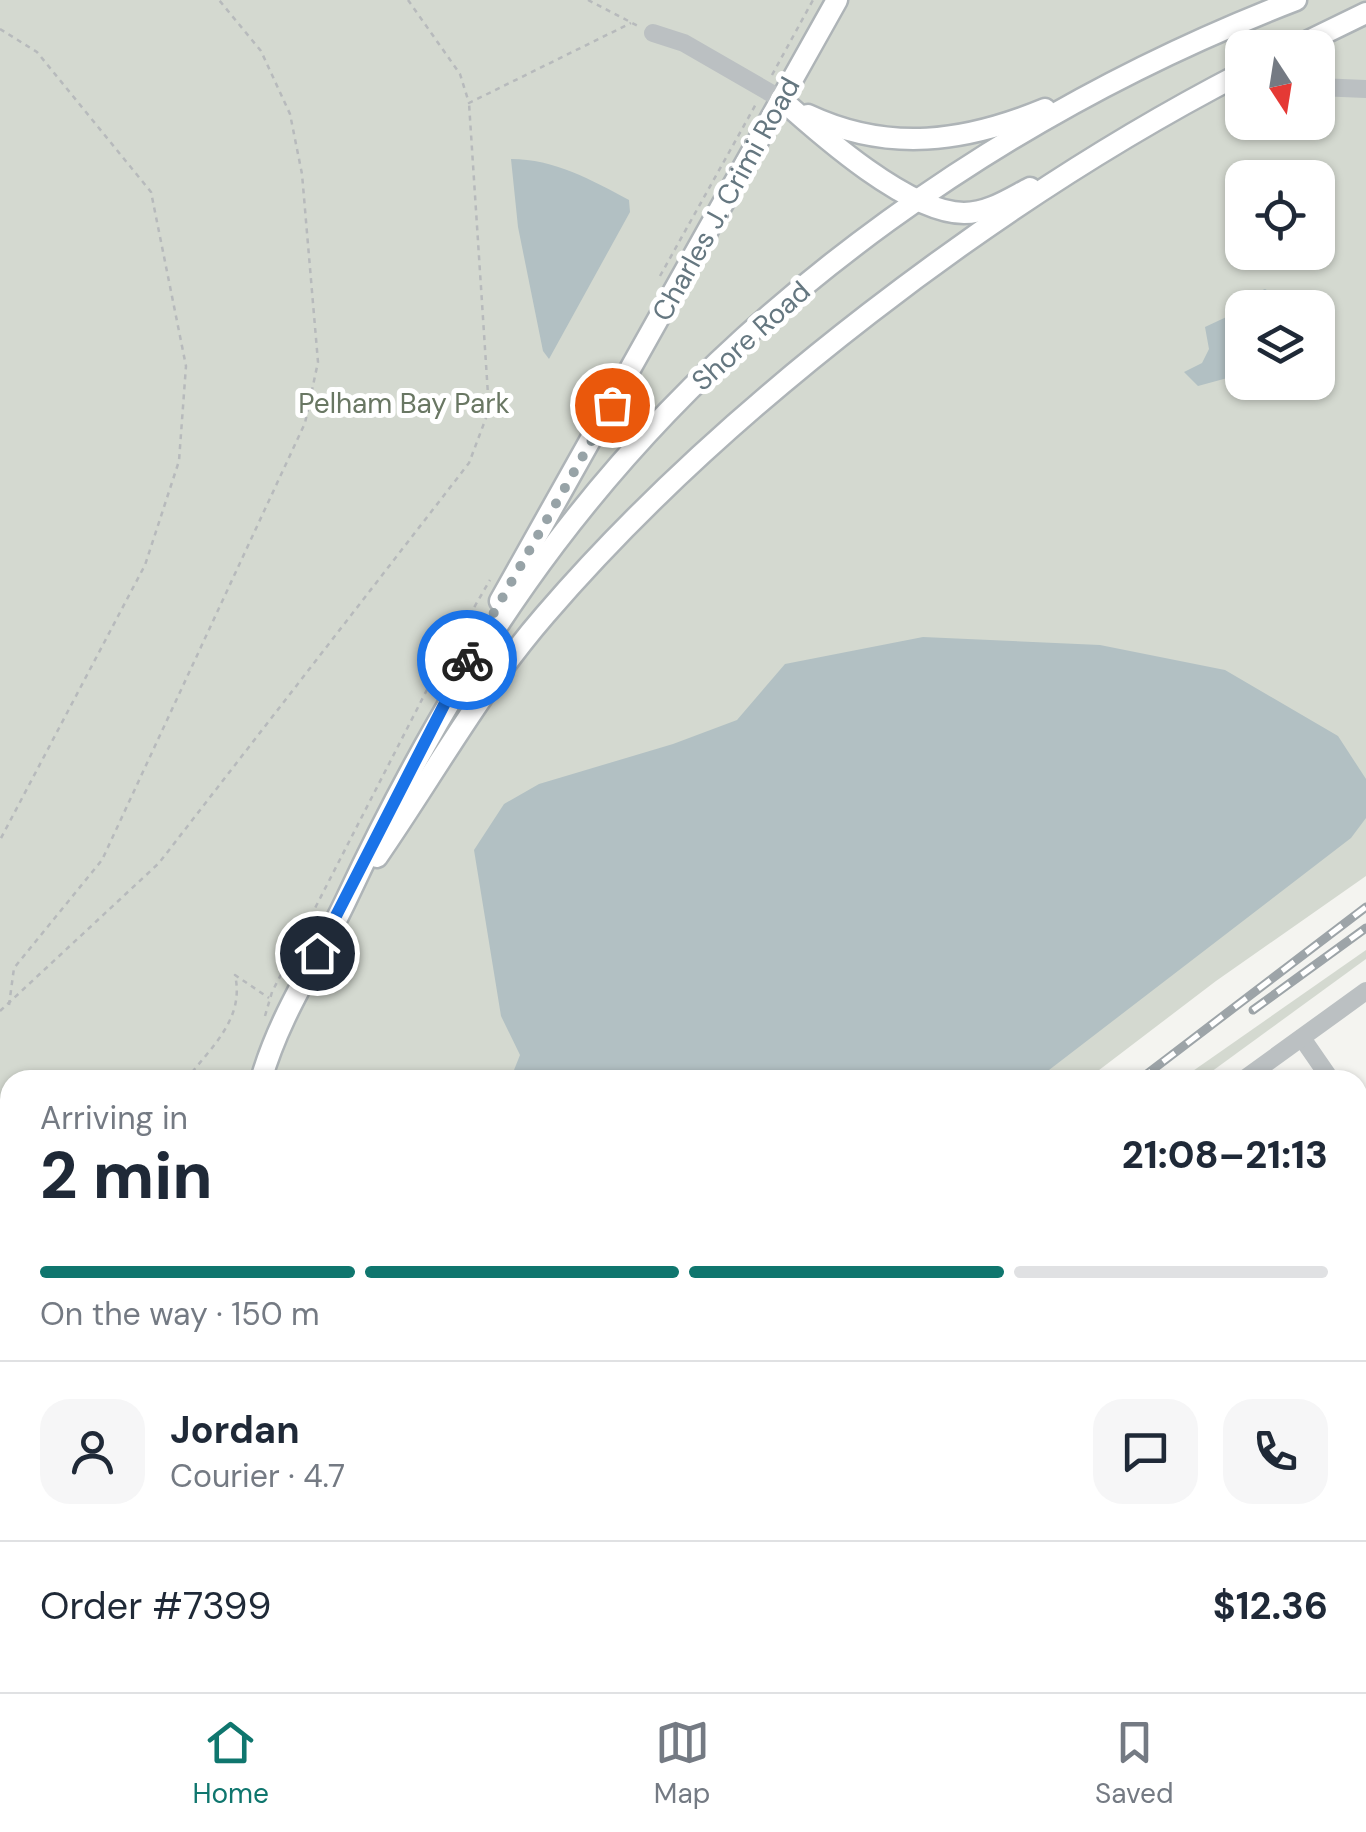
<!DOCTYPE html>
<meta charset="utf-8">
<style>
:root{--surface:#fff;--page:#f6f6f7;--text:#1f2937;--muted:#747a83;--line:#e0e1e3;--accent:#0f766e}
body{margin:0;font-family:"DM Sans",sans-serif;background:var(--page);color:var(--text);height:100vh;display:flex;flex-direction:column;font-size:38px;white-space:nowrap}
*{box-sizing:border-box;margin:0}
p{font-size:32px;color:var(--muted)}
.icon{flex:none;width:55px;height:55px;fill:none;stroke:currentColor;stroke-width:2;stroke-linecap:round;stroke-linejoin:round}
.map{position:relative;flex:1;overflow:hidden}
.details{position:absolute;left:0px;top:1070px;width:1368px;height:622px;display:flex;flex-direction:column;background:var(--surface);border-radius:30px 30px 0 0;box-shadow:0 2px 8px #0004}
.details>*{flex:none}
.needle{width:65px;rotate:168deg}
.fabs{position:absolute;left:1225px;top:30px;display:grid;gap:20px}
.fabs a{display:grid;place-items:center;width:110px;height:110px;border-radius:20px;background:var(--surface);box-shadow:0 2px 8px #0004;font-size:50px}
.pin{position:absolute;display:grid;place-items:center;width:85px;height:85px;color:#fff;margin:-42px;border:5px solid #fff;border-radius:50%;box-shadow:0 2px 10px #0007}
.courier{position:absolute;display:grid;place-items:center;width:100px;height:100px;margin:-50px;border:8px solid #1a73e8;border-radius:50%;background:#fff;color:#222;box-shadow:0 2px 12px #0007}
.overview em{font-style:normal;font-weight:800}
.overview div{display:flex;flex-direction:column-reverse}
.overview{display:flex;align-items:center;justify-content:space-between;height:170px;padding:0 40px}
h1{font-size:65px;font-weight:800;line-height:75px}
.bar{display:grid;grid-template-columns:repeat(4,1fr);gap:15px 10px;align-content:center;height:120px;padding:0 40px}
.bar i{height:12px;border-radius:8px;background:var(--line)}
.bar .selected{background:var(--accent)}
.bar p{grid-column:span 4}
.line{display:flex;align-items:center;gap:25px;padding:0 40px;border-top:2px solid var(--line)}
.line div{flex:1}
.round{display:grid;place-items:center;flex:none;width:105px;height:105px;border-radius:30px;background:var(--page)}
.tabs{display:flex;justify-content:space-around;align-items:center;height:140px;border-top:2px solid var(--line);background:var(--surface);font-size:28px;color:var(--muted)}
.tabs a{display:grid;justify-items:center;gap:5px}
.tabs .selected{color:var(--accent)}
.map>svg:first-child{display:block}
.green{fill:#d4d9d0;fill-rule:evenodd}
.water{fill:#b2c0c3}
.lines{fill:none;stroke-linecap:round;stroke-linejoin:round}
.major-casing{stroke:#aeb4b7;stroke-width:25}
.path{stroke:#b7babc;stroke-width:2.5;stroke-dasharray:5 5;stroke-linecap:butt}
.minor{stroke:#bbc0c2;stroke-width:18}
.major{stroke:#fff;stroke-width:20}
.rail-casing{stroke:#9da4a8;stroke-width:9}
.rail{stroke:#fff;stroke-width:5;stroke-dasharray:15;stroke-linecap:butt}
.done{stroke:#97a3a7;stroke-width:10;stroke-dasharray:0 18}
.route{stroke:#1a73e8;stroke-width:12}
.labels{text-anchor:middle;dominant-baseline:central;stroke-width:10;stroke-linejoin:round;paint-order:stroke}
.street-label{font-size:28px;fill:#657780;stroke:#fff}
.park-label{font-size:28px;fill:#697763;stroke:#fff}
</style>
<div class="map">
<svg width="1366" height="1692" viewBox="0 0 1366 1692">
<rect width="100%" height="100%" fill="#f4f4f0"/>
<g class="green">
<path d="M0 0H1366V876L1216 981 1086 1080H10V1316L0 1315ZM1242 48H1318V122H1242ZM1242 178H1318V252H1242ZM1242 308H1318V382H1242Z"/>
<polygon points="1366,950 1366,959 1200,1080 1180,1080"/>
</g>
<g class="water">
<path d="M511 159C554 159 592 180 629 200L630 212 549 359 543 351 518 227Z"/>
<polygon points="1265,289 1279,297 1290,295 1293,307 1242,308 1242,374 1198,386 1184,372 1202,363 1209,349 1205,327 1235,313 1239,300"/>
<polygon points="923,637 1100,645 1225,670 1338,736 1366,779 1366,818 1351,838 1036,1080 510,1080 520,1055 501,1016 474,850 504,804 539,784 673,744 737,720 785,664"/>
<polygon points="0,1315 10,1316 10,1633 0,1632"/>
<polygon points="10,1681 965,1682 967,1692 0,1692"/>
</g>
<g class="lines">
<defs>
<g id="major">
<polyline points="1294,48 1366,13"/>
<path d="M781 99C821 135 909 213 964 213 988 213 1009 199 1030 188"/>
<path d="M808 115C889 153 965 142 1045 109"/>
<polyline points="500,601 837,0"/>
<path d="M377 857C433 776 480 690 545 615 723 408 1000 198 1242 73"/>
<path d="M261 1080C280 1013 318 960 347 898 405 774 472 654 555 544 741 298 1010 110 1296 0"/>
<polyline points="87,1692 90,1682"/>
</g>
</defs>
<use href="#major" class="major-casing"/>
<g class="path">
<polyline points="408,0 460,74 469,103 631,23"/>
<polyline points="588,0 638,26"/>
<polyline points="0,29 37,52 151,192 186,366 179,461 145,565 0,840"/>
<polyline points="772,75 813,0"/>
<polyline points="660,276 756,104"/>
<polyline points="9,1005 14,968 102,860 305,423 318,362 302,174 290,114 261,51 219,0"/>
<polyline points="0,1011 159,863 469,463 489,410 469,103"/>
<polyline points="265,1016 272,992 433,678 490,580"/>
<path d="M186 1080C211 1047 245 1019 235 975L269 998"/>
<polyline points="1358,1181 1366,1174"/>
<polyline points="0,1203 10,1195"/>
<polyline points="1358,1272 1366,1284"/>
<polyline points="1358,1407 1366,1417"/>
<polyline points="1358,1515 1366,1517"/>
<polyline points="1358,1540 1366,1530"/>
<polyline points="1358,1648 1366,1642"/>
<polyline points="1031,1682 1034,1692"/>
<polyline points="1067,1682 1069,1692"/>
<polyline points="1164,1682 1170,1692"/>
<polyline points="1314,1689 1325,1682"/>
<polyline points="1153,1692 1157,1682"/>
<polyline points="1215,1692 1218,1682"/>
<polyline points="1325,1692 1328,1682"/>
</g>
<g class="minor">
<polyline points="653,33 684,43 781,99"/>
<polyline points="1318,87 1366,89"/>
<polyline points="1302,1038 1331,1080"/>
<polyline points="1243,1080 1366,991"/>
<polyline points="1358,1118 1366,1130"/>
<polyline points="1259,1692 1275,1683 1296,1692"/>
</g>
<use href="#major" class="major"/>
<defs>
<g id="rail">
<polyline points="1253,1010 1366,928"/>
<polyline points="1139,1080 1366,907"/>
<polyline points="632,1692 637,1682"/>
</g>
</defs>
<use href="#rail" class="rail-casing"/>
<use href="#rail" class="rail"/>
</g>
<g class="lines">
<polyline class="done" points="467,660 612,405"/>
<polyline class="route" points="317,953 467,660"/>
</g>
<g class="labels">
<g class="street-label">
<text transform="translate(726 199) rotate(-61)">Charles J. Crimi Road</text>
<text transform="translate(751 336) rotate(-42)">Shore Road</text>
</g>
<g class="park-label">
<text x="404" y="403">Pelham Bay Park</text>
</g>
</g>
</svg>
<div class="fabs">
<a><svg class="needle" viewBox="-14 -14 28 28"><path d="M0-13l5 13h-10z" fill="#e53935"/><path d="M0 13l5-13h-10z" fill="#747a83"/></svg></a>
<a><svg class="icon" aria-label="locate" viewBox="0 0 24 24"><circle cx="12" cy="12" r="6"/><path d="M12 2v4M12 18v4M2 12h4M18 12h4"/></svg></a>
<a><svg class="icon" aria-label="layers" viewBox="0 0 24 24"><path d="M12 4l9 5-9 5-9-5zM3 14l9 5 9-5"/></svg></a>
</div>
<div class="pin" style="left:612px;top:405px;background:#ea580c"><svg class="icon" aria-label="bag" viewBox="0 0 24 24"><path d="M5 8h14l-1 12H6zM9 8a3 3 0 0 1 6 0"/></svg></div>
<div class="pin" style="left:317px;top:953px;background:#1f2937"><svg class="icon" aria-label="home" viewBox="0 0 24 24"><path d="M3 11l9-7 9 7M6 9v11h12V9"/></svg></div>
<div class="courier" style="left:467px;top:660px"><svg class="icon" aria-label="bike" viewBox="0 0 24 24"><circle cx="6" cy="16" r="4"/><circle cx="18" cy="16" r="4"/><path d="M6 16l4-8h5l3 8M10 8l3 8H6M13 5h3"/></svg></div>
<section class="details">
<div class="overview"><div><h1>2 min</h1><p>Arriving in</p></div><em>21:08–21:13</em></div>
<div class="bar"><i class="selected"></i><i class="selected"></i><i class="selected"></i><i></i><p>On the way · 150 m</p></div>
<div class="line" style="height:180px"><a class="round"><svg class="icon" aria-label="person" viewBox="0 0 24 24"><circle cx="12" cy="8" r="4"/><path d="M4 21q1-7 8-7t8 7"/></svg></a><div><b>Jordan</b><p>Courier · 4.7</p></div><a class="round"><svg class="icon" aria-label="chat" viewBox="0 0 24 24"><path d="M4 5h16v11H9l-5 4z"/></svg></a><a class="round"><svg class="icon" aria-label="phone" viewBox="0 0 24 24"><path d="M5 4h4l2 5-3 2q2 4 5 5l2-3 5 2v4C11 20 4 13 5 4z"/></svg></a></div>
<div class="line" style="height:130px"><div>Order #7399</div><b>$12.36</b></div>
</section>
</div>
<nav class="tabs">
<a class="selected"><svg class="icon" aria-label="home" viewBox="0 0 24 24"><path d="M3 11l9-7 9 7M6 9v11h12V9"/></svg>Home</a>
<a><svg class="icon" aria-label="map" viewBox="0 0 24 24"><path d="M3 6l6-2 6 2 6-2v14l-6 2-6-2-6 2zM9 4v14M15 6v14"/></svg>Map</a>
<a><svg class="icon" aria-label="saved" viewBox="0 0 24 24"><path d="M7 4h10v16l-5-4-5 4z"/></svg>Saved</a>
</nav>
